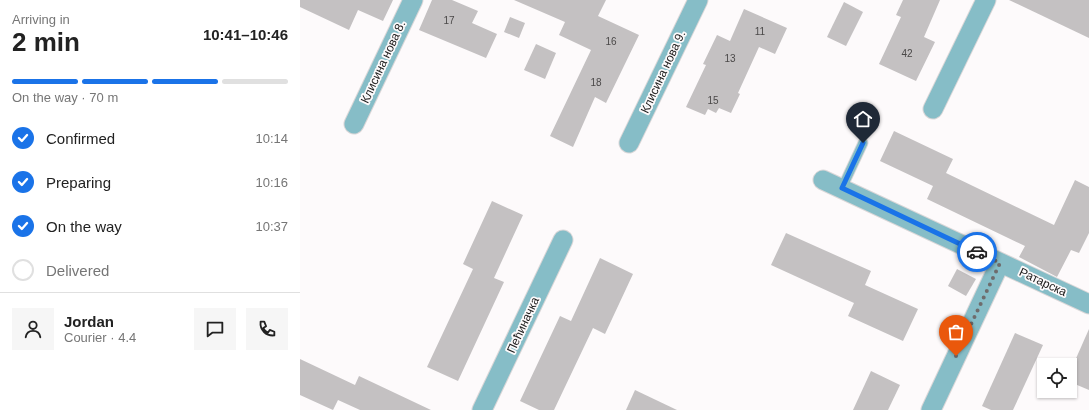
<!DOCTYPE html>
<meta charset="utf-8">
<style>
:root{--surface:#fff;--page:#f6f6f6;--text:#222;--muted:#767676;--line:#e0e0e0;--accent:#1a73e8}
body{margin:0;font-family:Helvetica,sans-serif;background:var(--page);color:var(--text);height:100vh;display:flex;flex-direction:column;font-size:15px;white-space:nowrap}
*{box-sizing:border-box;margin:0}
p{font-size:13px;color:var(--muted)}
.icon{flex:none;width:22px;height:22px;fill:none;stroke:currentColor;stroke-width:2;stroke-linecap:round;stroke-linejoin:round}
.map{position:relative;flex:1;overflow:hidden}
.panel{display:flex;flex-direction:column;background:var(--surface);width:300px}
.panel>*{flex:none}
.fabs{position:absolute;left:737px;top:358px;display:grid;gap:8px}
.fabs a{display:grid;place-items:center;width:40px;height:40px;border-radius:0px;background:var(--surface);box-shadow:0 1px 3px #0004;font-size:20px}
.pin{position:absolute;display:grid;place-items:center;width:34px;height:34px;color:#fff;margin:-41px -17px;border-radius:50% 50% 50% 0;rotate:-45deg;box-shadow:0 0 4px #0007}
.pin .icon{rotate:45deg}
.courier{position:absolute;display:grid;place-items:center;width:40px;height:40px;margin:-20px;border:3px solid #1a73e8;border-radius:50%;background:#fff;color:#222;box-shadow:0 1px 5px #0007}
.summary em{font-style:normal;font-weight:700}
.summary div{display:flex;flex-direction:column-reverse}
.summary{display:flex;align-items:center;justify-content:space-between;height:68px;padding:0 12px}
h1{font-size:26px;font-weight:700;line-height:30px}
.bar{display:grid;grid-template-columns:repeat(4,1fr);gap:6px 4px;align-content:center;height:48px;padding:0 12px}
.bar i{height:5px;border-radius:3px;background:var(--line)}
.bar .current{background:var(--accent)}
.bar p{grid-column:span 4}
.line{display:flex;align-items:center;gap:10px;padding:0 12px;border-top:1px solid var(--line)}
.line div{flex:1}
.round{display:grid;place-items:center;flex:none;width:42px;height:42px;border-radius:0px;background:var(--page)}
ol{padding:0 12px;list-style:none}
li{display:flex;align-items:center;gap:12px;height:44px}
li p{margin-inline-start:auto}
li .icon{padding:4px;border-radius:50%;background:var(--accent);color:#fff;stroke-width:4}
li:last-child{color:var(--muted)}
li i{width:22px;height:22px;border:2px solid var(--line);border-radius:50%}
main{display:flex;flex:1;min-height:0}
.map>svg:first-child{display:block}
.building{fill:#c4c1c2}
.lines{fill:none;stroke-linecap:round;stroke-linejoin:round}
.service-casing{stroke:#dad7d8;stroke-width:11}
.minor-casing{stroke:#dad7d8;stroke-width:21}
.service{stroke:#86bdc7;stroke-width:9}
.minor{stroke:#86bdc7;stroke-width:19}
.done{stroke:#6e6c6d;stroke-width:4;stroke-dasharray:0 7.2}
.route{stroke:#1a73e8;stroke-width:5}
.labels{text-anchor:middle;dominant-baseline:central;stroke-width:3.5;stroke-linejoin:round;paint-order:stroke}
.number-label{font-size:10px;fill:#4a4848}
.street-label{font-size:12px;fill:#212020;stroke:#fdfafb}
</style>
<main>
<section class="panel">
<div class="summary"><div><h1>2 min</h1><p>Arriving in</p></div><em>10:41–10:46</em></div>
<div class="bar"><i class="current"></i><i class="current"></i><i class="current"></i><i></i><p>On the way · 70 m</p></div>
<ol>
<li><svg class="icon" aria-label="check" viewBox="0 0 24 24"><path d="M5 12l5 5 9-10"/></svg>Confirmed<p>10:14</p></li>
<li><svg class="icon" aria-label="check" viewBox="0 0 24 24"><path d="M5 12l5 5 9-10"/></svg>Preparing<p>10:16</p></li>
<li><svg class="icon" aria-label="check" viewBox="0 0 24 24"><path d="M5 12l5 5 9-10"/></svg>On the way<p>10:37</p></li>
<li><i></i>Delivered</li>
</ol>
<div class="line" style="height:72px"><a class="round"><svg class="icon" aria-label="person" viewBox="0 0 24 24"><circle cx="12" cy="8" r="4"/><path d="M4 21q1-7 8-7t8 7"/></svg></a><div><b>Jordan</b><p>Courier · 4.4</p></div><a class="round"><svg class="icon" aria-label="chat" viewBox="0 0 24 24"><path d="M4 5h16v11H9l-5 4z"/></svg></a><a class="round"><svg class="icon" aria-label="phone" viewBox="0 0 24 24"><path d="M5 4h4l2 5-3 2q2 4 5 5l2-3 5 2v4C11 20 4 13 5 4z"/></svg></a></div>
</section>
<div class="map">
<svg width="789" height="410" viewBox="0 0 789 410">
<rect width="100%" height="100%" fill="#fdfafb"/>
<g class="building">
<polygon points="0,0 93,0 83,21 58,10 49,30 0,7"/>
<polygon points="132,0 152,0 178,11 172,23 197,34 186,58 119,30"/>
<polygon points="214,0 306,0 298,16 339,35 306,103 295,97 273,147 250,136 291,50 259,35 265,22"/>
<polygon points="603,0 640,0 624,37 635,42 616,81 579,64 601,17 596,15"/>
<polygon points="709,0 789,0 789,38"/>
<polygon points="544,2 563,12 546,46 527,37"/>
<polygon points="444,9 487,28 475,54 459,47 438,93 440,94 431,113 419,108 416,113 408,109 405,115 386,107 406,65 403,64 417,35 430,41"/>
<polygon points="210,17 225,23 219,38 204,32"/>
<polygon points="236,44 256,53 245,79 224,70"/>
<polygon points="594,131 653,159 646,173 754,225 775,180 789,187 789,233 779,253 771,250 757,277 719,257 725,246 627,199 633,186 580,161"/>
<polygon points="192,201 223,215 194,278 204,282 158,381 127,367 173,269 163,264"/>
<polygon points="486,233 571,271 565,285 618,309 603,341 548,316 554,303 471,265"/>
<polygon points="300,258 333,274 305,334 293,328 254,410 239,410 220,401 260,316 271,321"/>
<polygon points="657,269 676,279 666,296 648,286"/>
<polygon points="789,329 789,390 770,382 770,372"/>
<polygon points="715,333 743,345 713,410 691,410 682,406"/>
<polygon points="0,359 55,385 59,376 131,410 60,410 38,400 33,410 0,395"/>
<polygon points="571,371 600,385 588,410 553,410"/>
<polygon points="335,390 377,410 326,410"/>
</g>
<g class="lines">
<defs>
<polyline id="service" points="542,188 563,143"/>
<g id="minor">
<polyline points="633,109 686,0"/>
<polyline points="54,124 113,0"/>
<polyline points="329,143 398,0"/>
<polyline points="523,180 789,304"/>
<polyline points="182,410 263,240"/>
<polyline points="631,410 700,263"/>
</g>
</defs>
<use href="#service" class="service-casing"/>
<use href="#minor" class="minor-casing"/>
<use href="#service" class="service"/>
<use href="#minor" class="minor"/>
</g>
<g class="lines">
<polyline class="done" points="656,356 700,263 677,252"/>
<polyline class="route" points="563,143 542,188 677,252"/>
</g>
<g class="labels">
<g class="number-label">
<text x="149" y="20">17</text>
<text x="460" y="31">11</text>
<text x="311" y="41">16</text>
<text x="607" y="53">42</text>
<text x="430" y="58">13</text>
<text x="296" y="82">18</text>
<text x="413" y="100">15</text>
</g>
<g class="street-label">
<text transform="translate(83 62) rotate(-65)">Клисина нова 8.</text>
<text transform="translate(363 72) rotate(-65)">Клисина нова 9.</text>
<text transform="translate(743 282) rotate(25)">Ратарска</text>
<text transform="translate(223 325) rotate(-65)">Пећиначка</text>
</g>
</g>
</svg>
<div class="fabs">
<a><svg class="icon" aria-label="locate" viewBox="0 0 24 24"><circle cx="12" cy="12" r="6"/><path d="M12 2v4M12 18v4M2 12h4M18 12h4"/></svg></a>
</div>
<div class="pin" style="left:656px;top:356px;background:#ea580c"><svg class="icon" aria-label="bag" viewBox="0 0 24 24"><path d="M5 8h14l-1 12H6zM9 8a3 3 0 0 1 6 0"/></svg></div>
<div class="pin" style="left:563px;top:143px;background:#1f2937"><svg class="icon" aria-label="home" viewBox="0 0 24 24"><path d="M3 11l9-7 9 7M6 9v11h12V9"/></svg></div>
<div class="courier" style="left:677px;top:252px"><svg class="icon" aria-label="car" viewBox="0 0 24 24"><path d="M5 17H2v-5l4-1 3-4h7l3 4 3 1v5h-3M9 17h6M6 11h13"/><circle cx="7" cy="17" r="2"/><circle cx="17" cy="17" r="2"/></svg></div>
</div>
</main>
